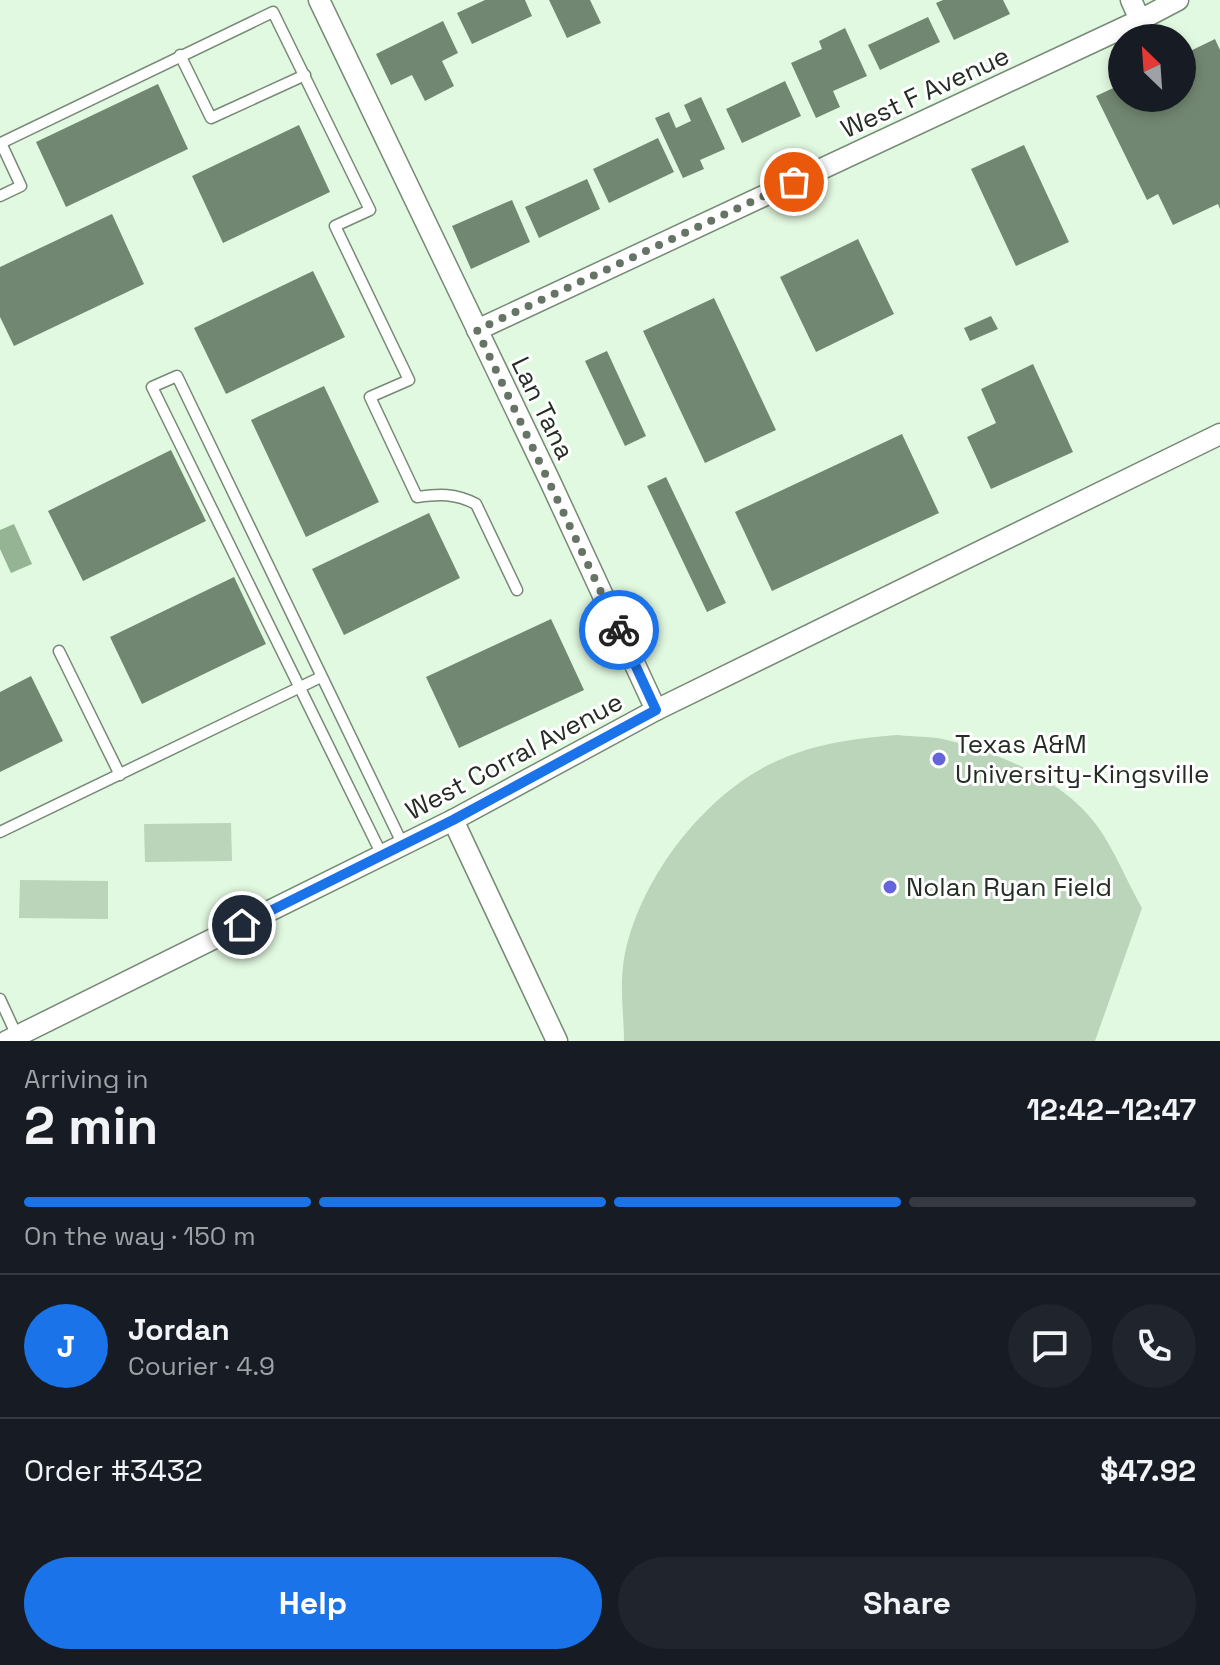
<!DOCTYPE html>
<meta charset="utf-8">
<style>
:root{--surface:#171b24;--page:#20242c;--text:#f1f3f6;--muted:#9ea1a6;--line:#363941;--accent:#1a73e8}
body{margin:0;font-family:"Space Grotesk",sans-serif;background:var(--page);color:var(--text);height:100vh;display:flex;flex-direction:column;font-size:30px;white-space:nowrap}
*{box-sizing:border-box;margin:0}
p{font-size:26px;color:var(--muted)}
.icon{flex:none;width:44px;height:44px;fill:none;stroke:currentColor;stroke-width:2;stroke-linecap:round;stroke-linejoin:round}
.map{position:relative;height:1041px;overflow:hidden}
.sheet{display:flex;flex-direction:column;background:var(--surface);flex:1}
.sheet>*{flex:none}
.needle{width:52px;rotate:335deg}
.controls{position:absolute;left:1108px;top:24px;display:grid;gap:16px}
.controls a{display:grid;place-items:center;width:88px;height:88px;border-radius:50%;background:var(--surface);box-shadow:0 4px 12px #0003;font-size:40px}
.pin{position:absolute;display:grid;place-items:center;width:68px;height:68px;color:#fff;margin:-34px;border:4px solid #fff;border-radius:50%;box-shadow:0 2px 8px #0007}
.courier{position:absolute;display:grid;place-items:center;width:80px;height:80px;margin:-40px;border:6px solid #1a73e8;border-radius:50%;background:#fff;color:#222;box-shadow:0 2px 10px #0007}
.head em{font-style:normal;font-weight:800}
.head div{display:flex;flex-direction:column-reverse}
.head{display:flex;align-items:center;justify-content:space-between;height:136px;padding:0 24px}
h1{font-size:52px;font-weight:800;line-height:60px}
.bar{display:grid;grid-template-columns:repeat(4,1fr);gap:12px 8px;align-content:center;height:96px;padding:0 24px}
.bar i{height:10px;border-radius:6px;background:var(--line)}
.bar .on{background:var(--accent)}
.bar p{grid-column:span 4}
.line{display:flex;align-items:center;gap:20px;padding:0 24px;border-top:2px solid var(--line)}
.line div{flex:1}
.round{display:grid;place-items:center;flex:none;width:84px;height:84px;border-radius:42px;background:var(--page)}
.button{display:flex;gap:16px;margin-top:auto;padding:16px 24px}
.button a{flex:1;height:92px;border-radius:48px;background:var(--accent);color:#fff;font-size:32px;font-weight:800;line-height:92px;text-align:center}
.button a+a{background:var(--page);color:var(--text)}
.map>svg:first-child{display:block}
.green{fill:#bad5b9}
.water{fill:#94b493}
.building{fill:#728771}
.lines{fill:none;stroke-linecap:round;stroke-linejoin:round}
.lane-casing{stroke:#768a75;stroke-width:13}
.street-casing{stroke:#768a75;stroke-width:23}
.lane{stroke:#fff;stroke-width:10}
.street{stroke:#fff;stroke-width:20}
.done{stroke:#667466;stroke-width:8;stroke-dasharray:0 14.4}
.route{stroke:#1a73e8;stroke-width:10}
.poi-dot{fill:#6564dd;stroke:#fff;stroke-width:3}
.labels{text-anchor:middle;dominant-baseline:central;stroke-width:6;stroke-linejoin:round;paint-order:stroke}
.street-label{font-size:26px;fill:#242d24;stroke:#fff}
.poi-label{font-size:26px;fill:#242d24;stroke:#fff;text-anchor:start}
</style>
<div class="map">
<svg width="1220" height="1041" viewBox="0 0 1220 1041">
<rect width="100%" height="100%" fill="#e2f9e1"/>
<g class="green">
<path d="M898 735C914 737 932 736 947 740 1002 754 1064 780 1098 827 1115 851 1127 882 1142 908L1095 1041H624C624 1017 620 991 623 967 633 886 704 792 779 760 817 743 858 738 898 735Z"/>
<polygon points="231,823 232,861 145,862 144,824"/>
<polygon points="20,880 108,881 108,919 19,918"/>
</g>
<polygon class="water" points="14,524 32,564 11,573 0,549 0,530"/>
<g class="building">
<polygon points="485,0 525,0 532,16 472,44 457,13"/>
<polygon points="549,0 590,0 601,23 567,38"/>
<polygon points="943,0 1003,0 1010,14 954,40 936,3"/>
<polygon points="928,17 940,42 880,70 868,45"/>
<polygon points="443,21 458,53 442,61 454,86 425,101 412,75 391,85 376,54"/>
<polygon points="845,28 867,76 833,91 840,107 816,118 791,63 822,49 819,41"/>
<polygon points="1215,39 1220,50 1220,209 1218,204 1173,225 1158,194 1147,200 1096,96 1122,84 1122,98 1182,98 1182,55"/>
<polygon points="785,81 801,116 742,143 726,109"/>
<polygon points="158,84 188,149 66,207 36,142"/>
<polygon points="701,97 725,149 700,160 704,169 683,178 655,118 669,112 676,128 691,121 684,105"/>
<polygon points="299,125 330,192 223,243 192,176"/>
<polygon points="658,138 674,172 609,203 593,169"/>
<polygon points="1024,145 1069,242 1016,266 971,169"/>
<polygon points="587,179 600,209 539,238 525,207"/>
<polygon points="512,200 530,242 471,269 452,226"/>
<polygon points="112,214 144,284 14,346 0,317 0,267"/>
<polygon points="858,239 894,314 816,352 780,277"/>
<polygon points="313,271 345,337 226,394 194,328"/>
<polygon points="714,298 776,430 705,463 643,331"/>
<polygon points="991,316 998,329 970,341 964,328"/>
<polygon points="607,351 646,436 625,446 585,361"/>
<polygon points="1033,364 1073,452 991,489 967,437 996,423 981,389"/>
<polygon points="324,386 379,502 306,537 251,420"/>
<polygon points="902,434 939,513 772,591 735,512"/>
<polygon points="171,450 206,521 83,581 48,511"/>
<polygon points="666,477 726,603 707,612 647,486"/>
<polygon points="429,513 460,578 344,635 312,569"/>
<polygon points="234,577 266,644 142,704 110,637"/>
<polygon points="551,619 584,690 459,748 426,677"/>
<polygon points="31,676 63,741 0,772 0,692"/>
</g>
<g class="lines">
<defs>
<g id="lane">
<polyline points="180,55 211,118 305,75"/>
<path d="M0 196 21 186 1 143 273 12 370 210 335 226 409 380 370 397 417 497C439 494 455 493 476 504L517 590"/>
<polyline points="59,651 120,775"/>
<polyline points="0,832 321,677"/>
<polyline points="382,855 152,387 177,376 403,845"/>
<polyline points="0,999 17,1036"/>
</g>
<g id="street">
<polyline points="319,0 549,479 656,710"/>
<polyline points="1131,0 1140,20"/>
<polyline points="477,330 1140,20 1178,0"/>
<polyline points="453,820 557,1041"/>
<polyline points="7,1041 453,820 656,710 1220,434"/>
</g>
</defs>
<use href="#lane" class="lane-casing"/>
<use href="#street" class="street-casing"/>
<use href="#lane" class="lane"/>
<use href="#street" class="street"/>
</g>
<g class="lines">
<polyline class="done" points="619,630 477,330 794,182"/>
<polyline class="route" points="242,925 453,820 656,710 619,630"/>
</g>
<g class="poi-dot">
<circle cx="939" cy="759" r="8"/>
<circle cx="890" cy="887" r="8"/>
</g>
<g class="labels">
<g class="street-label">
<text transform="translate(925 92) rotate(-25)">West F Avenue</text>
<text transform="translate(543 408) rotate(64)">Lan Tana</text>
<text transform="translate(514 756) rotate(-28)">West Corral Avenue</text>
</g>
<g class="poi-label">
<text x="955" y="744">Texas A&amp;M<tspan x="955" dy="30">University-Kingsville</tspan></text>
<text x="906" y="887">Nolan Ryan Field</text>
</g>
</g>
</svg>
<div class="controls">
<a><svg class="needle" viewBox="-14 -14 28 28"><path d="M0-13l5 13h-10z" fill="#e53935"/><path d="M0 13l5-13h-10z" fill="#9ea1a6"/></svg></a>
</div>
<div class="pin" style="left:794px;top:182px;background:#ea580c"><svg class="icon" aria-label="bag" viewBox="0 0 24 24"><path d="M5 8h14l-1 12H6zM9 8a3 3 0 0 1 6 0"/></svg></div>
<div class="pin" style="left:242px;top:925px;background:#1f2937"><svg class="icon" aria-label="home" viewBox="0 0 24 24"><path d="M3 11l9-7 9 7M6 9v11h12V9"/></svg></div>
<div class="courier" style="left:619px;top:630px"><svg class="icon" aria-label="bike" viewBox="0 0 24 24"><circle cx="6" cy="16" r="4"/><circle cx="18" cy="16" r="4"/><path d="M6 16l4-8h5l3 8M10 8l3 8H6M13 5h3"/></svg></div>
</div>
<section class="sheet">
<div class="head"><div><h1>2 min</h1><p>Arriving in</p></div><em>12:42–12:47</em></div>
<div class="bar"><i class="on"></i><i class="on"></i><i class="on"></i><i></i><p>On the way · 150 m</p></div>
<div class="line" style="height:144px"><b class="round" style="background:var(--accent);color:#fff">J</b><div><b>Jordan</b><p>Courier · 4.9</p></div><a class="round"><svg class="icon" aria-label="chat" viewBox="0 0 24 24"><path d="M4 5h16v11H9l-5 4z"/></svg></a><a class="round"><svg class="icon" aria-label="phone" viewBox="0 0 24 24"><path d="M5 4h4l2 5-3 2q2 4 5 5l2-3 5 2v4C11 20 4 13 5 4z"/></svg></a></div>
<div class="line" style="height:104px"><div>Order #3432</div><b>$47.92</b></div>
<div class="button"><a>Help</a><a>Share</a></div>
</section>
